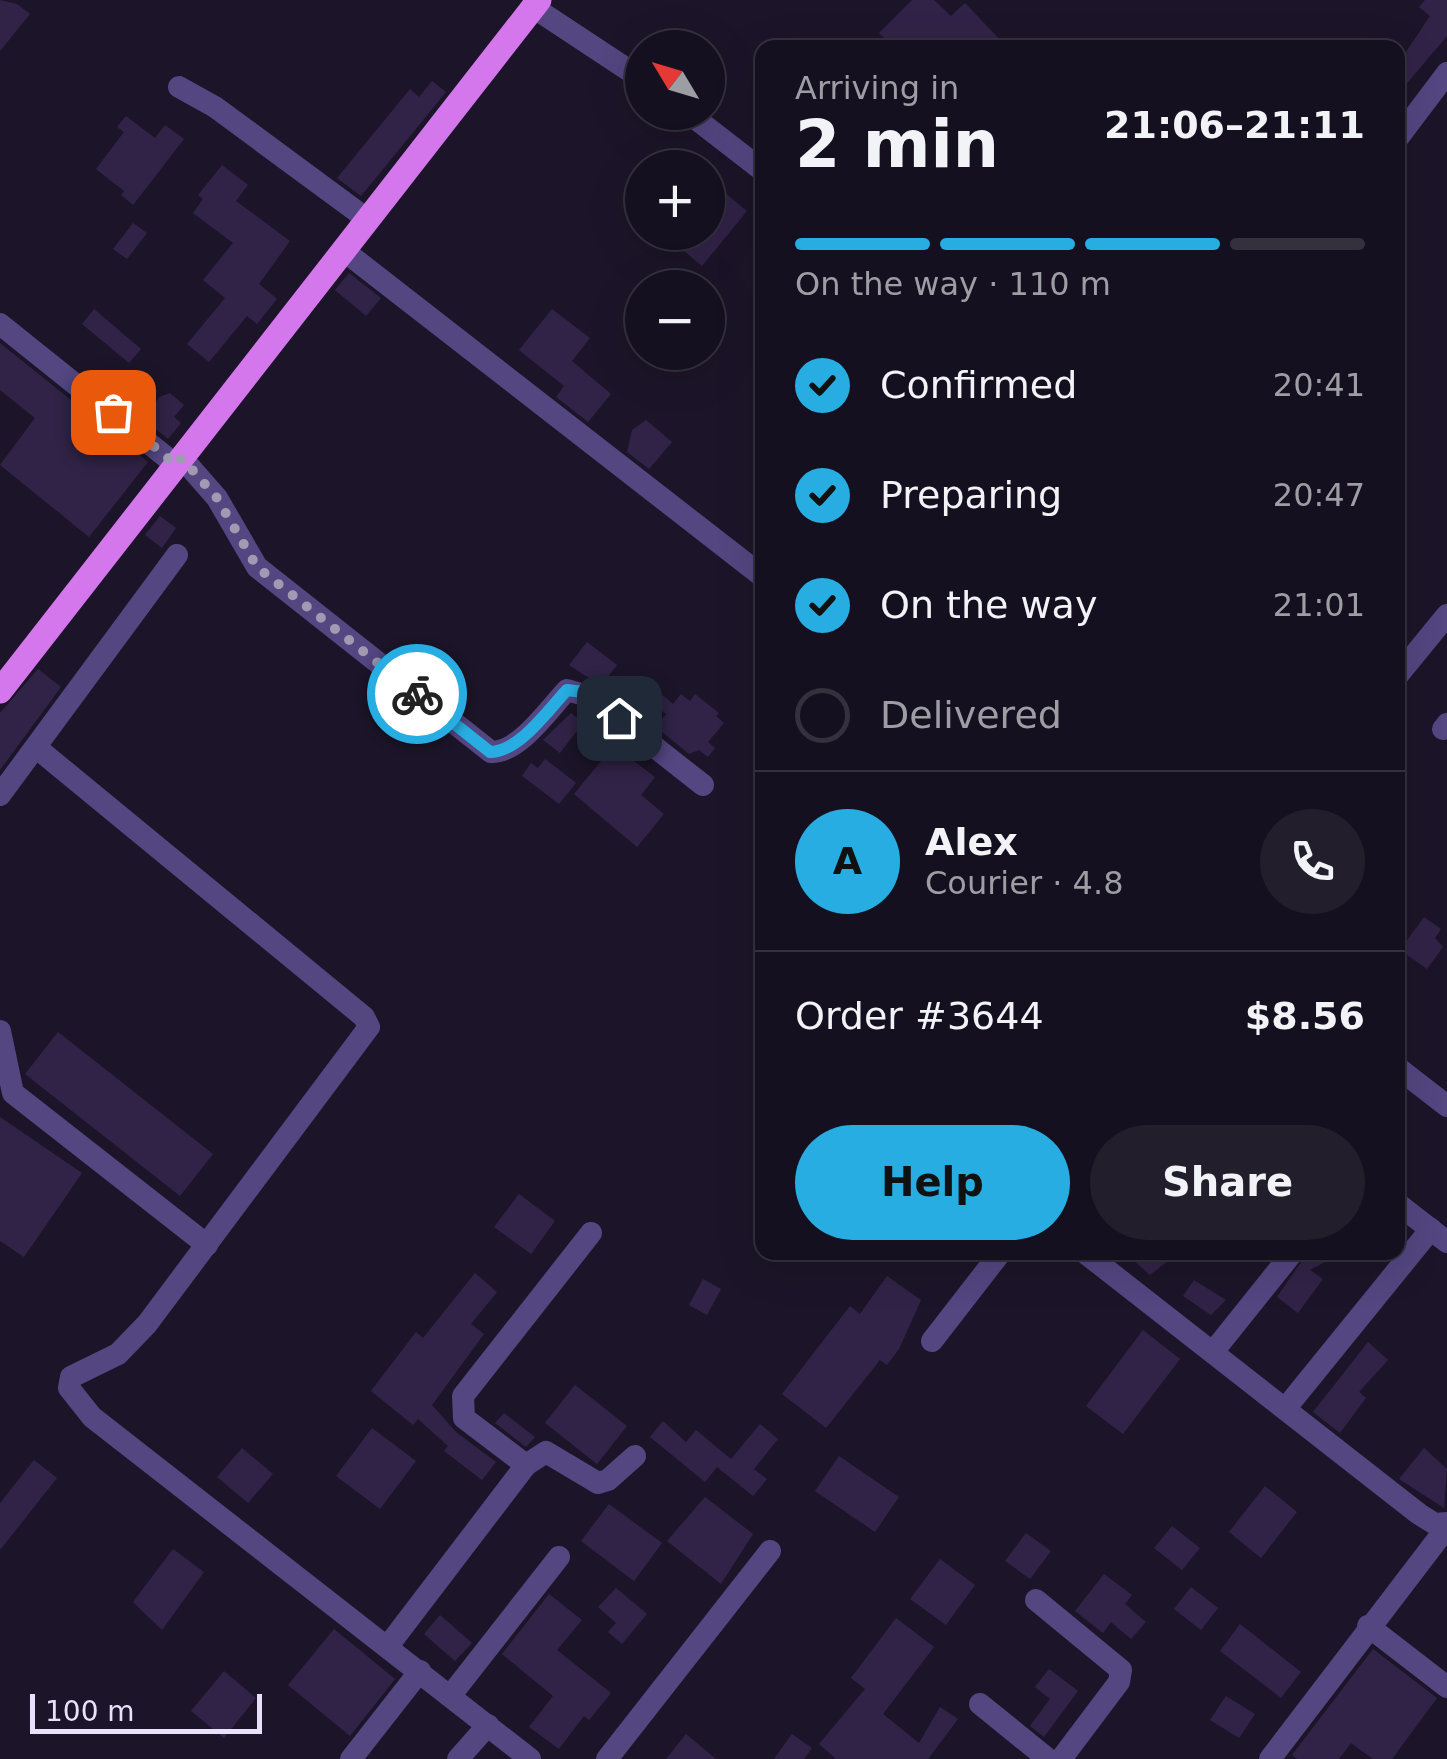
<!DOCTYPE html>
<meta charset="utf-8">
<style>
:root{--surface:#15101f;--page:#221e2c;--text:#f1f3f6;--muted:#9d9da4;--line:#34303d;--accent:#27ade1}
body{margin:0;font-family:"DejaVu Sans",sans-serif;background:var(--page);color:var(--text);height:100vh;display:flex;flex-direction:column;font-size:38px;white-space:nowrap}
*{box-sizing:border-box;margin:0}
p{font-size:32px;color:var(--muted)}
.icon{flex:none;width:55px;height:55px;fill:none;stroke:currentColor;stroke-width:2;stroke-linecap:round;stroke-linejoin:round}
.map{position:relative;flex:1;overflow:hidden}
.sheet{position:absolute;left:755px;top:40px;width:650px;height:1220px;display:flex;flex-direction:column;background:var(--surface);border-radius:20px;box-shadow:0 10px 40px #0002,0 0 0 2px var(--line)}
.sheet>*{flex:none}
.needle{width:65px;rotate:308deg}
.tools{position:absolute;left:625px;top:30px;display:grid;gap:20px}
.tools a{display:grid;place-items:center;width:100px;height:100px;border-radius:50%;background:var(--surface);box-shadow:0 10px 40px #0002,0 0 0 2px var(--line);font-size:50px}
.scale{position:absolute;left:30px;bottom:25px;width:232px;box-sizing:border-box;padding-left:10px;border:5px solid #e8e1fb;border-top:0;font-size:28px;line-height:35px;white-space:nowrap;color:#e8e1fb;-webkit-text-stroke:8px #1c1529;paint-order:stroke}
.pin{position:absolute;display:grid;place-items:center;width:85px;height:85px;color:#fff;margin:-42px;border-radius:20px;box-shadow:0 5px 15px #0006}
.courier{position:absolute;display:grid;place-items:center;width:100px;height:100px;margin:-50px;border:8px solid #27ade1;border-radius:50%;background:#fff;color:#222;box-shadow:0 2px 12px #0007}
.summary em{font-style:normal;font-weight:700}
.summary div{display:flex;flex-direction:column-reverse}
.summary{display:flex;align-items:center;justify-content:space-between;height:170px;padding:0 40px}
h1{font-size:65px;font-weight:700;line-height:75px}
.bar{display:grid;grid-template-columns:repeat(4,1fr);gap:15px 10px;align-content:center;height:120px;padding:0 40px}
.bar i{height:12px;border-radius:8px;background:var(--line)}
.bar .selected{background:var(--accent)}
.bar p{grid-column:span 4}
.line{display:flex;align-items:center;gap:25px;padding:0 40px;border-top:2px solid var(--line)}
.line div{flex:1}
.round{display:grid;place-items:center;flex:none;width:105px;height:105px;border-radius:52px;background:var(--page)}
ol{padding:0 40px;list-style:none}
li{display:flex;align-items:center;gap:30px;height:110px}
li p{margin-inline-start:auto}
li .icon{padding:10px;border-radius:50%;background:var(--accent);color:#111;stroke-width:4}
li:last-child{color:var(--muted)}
li i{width:55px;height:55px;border:5px solid var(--line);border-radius:50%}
.primary-button{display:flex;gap:20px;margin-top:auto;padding:20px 40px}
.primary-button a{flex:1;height:115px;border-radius:60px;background:var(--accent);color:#111;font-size:40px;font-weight:700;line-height:115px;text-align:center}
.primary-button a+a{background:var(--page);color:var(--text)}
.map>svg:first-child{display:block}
.building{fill:#312347}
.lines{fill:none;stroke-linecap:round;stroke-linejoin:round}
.minor{stroke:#534681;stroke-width:22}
.major{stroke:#d577ec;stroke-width:25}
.done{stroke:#a19ab2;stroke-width:10;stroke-dasharray:0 18}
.route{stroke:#27ade1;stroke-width:12}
</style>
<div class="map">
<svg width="1447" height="1759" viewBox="0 0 1447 1759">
<rect width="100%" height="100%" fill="#1c1529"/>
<g class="building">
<polygon points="0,0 17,4 30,14 0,51"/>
<polygon points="912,0 934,0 951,16 965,3 1008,48 894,48 879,33"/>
<polygon points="1425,0 1447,0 1447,36 1398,94 1398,64 1430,16 1419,7"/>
<polygon points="432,81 446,92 361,196 337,178 410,89 419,97"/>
<polygon points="126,116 155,138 165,125 184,139 133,205 121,195 124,191 96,169 124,132 117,127"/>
<polygon points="222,165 248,185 236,201 290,241 259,284 277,299 257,324 247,316 209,362 187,344 225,298 203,280 233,243 193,213 203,199 198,195"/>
<polygon points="708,179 747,211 702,266 661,232 708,232"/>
<polygon points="133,223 147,233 127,259 113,249"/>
<polygon points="349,273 381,298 366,316 335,290"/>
<polygon points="94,309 141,349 129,363 82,324"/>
<polygon points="552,309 590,338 572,361 611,394 588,422 556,397 564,386 519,350"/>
<polygon points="0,343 148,462 89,537 0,465 35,418 0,390"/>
<polygon points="170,393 184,405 174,417 181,423 168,439 144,420 159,397"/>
<polygon points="646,420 672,442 649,469 627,452 632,430"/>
<polygon points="160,516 176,528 162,548 145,535"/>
<polygon points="587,642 617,665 601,686 569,665"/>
<polygon points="38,669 61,687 0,770 0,713"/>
<polygon points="658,691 673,704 681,694 690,701 695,694 719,713 716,716 724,723 708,742 715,748 708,757 699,750 689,754 656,727 666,714 650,702"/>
<polygon points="571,713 655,777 641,795 664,814 637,847 574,794 606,755 576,732 560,753 543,740"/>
<polygon points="545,759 576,783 559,804 522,776 531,763 538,768"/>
<polygon points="1424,917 1441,929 1435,938 1443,947 1427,969 1400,950"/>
<polygon points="58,1032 213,1154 180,1196 25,1074"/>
<polygon points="0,1117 82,1173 24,1257 0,1241"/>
<polygon points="519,1194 555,1221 531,1254 494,1227"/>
<polygon points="1124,1252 1179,1252 1150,1275"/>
<polygon points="1308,1252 1344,1252 1310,1270 1323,1279 1298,1313 1277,1297"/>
<polygon points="475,1273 497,1292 471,1324 484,1334 432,1405 456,1432 496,1462 482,1480 444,1451 448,1446 418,1419 413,1425 371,1391 416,1332 423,1338"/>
<polygon points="887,1276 921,1300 899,1349 887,1365 880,1360 826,1428 782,1394 850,1306 860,1314"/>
<polygon points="703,1279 721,1289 707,1315 689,1305"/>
<polygon points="1194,1280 1226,1300 1211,1315 1183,1296"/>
<polygon points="1143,1330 1180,1359 1123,1434 1086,1406"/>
<polygon points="1368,1342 1388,1360 1359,1392 1366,1398 1340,1433 1313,1412"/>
<polygon points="575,1385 627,1426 597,1464 545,1423"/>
<polygon points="504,1413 535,1437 526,1447 495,1423"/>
<polygon points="663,1421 686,1442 696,1430 731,1459 760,1424 778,1439 754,1469 767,1479 753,1496 717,1467 705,1482 650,1437"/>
<polygon points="372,1428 416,1461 380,1509 336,1476"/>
<polygon points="242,1448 273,1474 248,1503 217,1477"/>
<polygon points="1424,1448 1447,1469 1444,1508 1399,1479"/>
<polygon points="839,1456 899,1497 875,1532 815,1491"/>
<polygon points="34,1460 57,1478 0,1550 0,1503"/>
<polygon points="1265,1486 1297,1512 1261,1558 1229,1532"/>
<polygon points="705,1497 753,1534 721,1584 667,1541"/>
<polygon points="609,1504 662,1543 634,1581 581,1541"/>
<polygon points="1172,1526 1200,1548 1182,1570 1154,1548"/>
<polygon points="1026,1533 1051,1551 1030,1579 1005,1561"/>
<polygon points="173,1549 204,1572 162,1630 133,1602"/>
<polygon points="940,1559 975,1585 946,1625 910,1599"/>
<polygon points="1104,1574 1132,1595 1125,1604 1146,1622 1131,1639 1111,1622 1103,1633 1075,1611"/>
<polygon points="1191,1587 1218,1608 1201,1630 1174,1609"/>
<polygon points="616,1588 647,1614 622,1644 608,1632 616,1623 598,1607"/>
<polygon points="549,1594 582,1620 557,1650 611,1693 589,1720 584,1716 559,1749 529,1727 553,1696 502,1654"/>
<polygon points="440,1615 472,1643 455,1661 424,1634"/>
<polygon points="896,1618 934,1647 883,1714 919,1743 940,1707 958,1719 928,1759 836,1759 819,1744 865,1689 851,1678"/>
<polygon points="1240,1624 1301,1672 1281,1698 1220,1651"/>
<polygon points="334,1629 395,1679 350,1736 288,1685"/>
<polygon points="1373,1649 1437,1698 1392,1759 1373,1759 1351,1743 1339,1759 1297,1759 1292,1755"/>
<polygon points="1049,1669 1078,1691 1044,1737 1030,1726 1050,1699 1035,1687"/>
<polygon points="224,1671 256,1698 224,1738 191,1711"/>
<polygon points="1226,1696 1255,1714 1239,1738 1210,1720"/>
<polygon points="686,1734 716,1759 666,1759"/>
<polygon points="792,1734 812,1748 804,1759 774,1759"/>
</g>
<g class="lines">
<g class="minor">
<polyline points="533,7 642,79"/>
<polyline points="179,87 215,107 367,219"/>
<polyline points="687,112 762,170"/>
<polyline points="1398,138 1447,73"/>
<polyline points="343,250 762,576"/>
<polyline points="0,324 176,465"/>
<path d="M182 458 217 498 257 567 491 752C519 753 548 710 567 690L591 697 703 785"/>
<polyline points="1398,675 1447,615"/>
<polyline points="1443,729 1447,724"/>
<polyline points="38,749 364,1017 369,1027 147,1324 118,1354 71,1377 69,1388 92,1417 530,1759"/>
<polyline points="0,795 177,555"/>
<polyline points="0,1031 13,1093 207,1245"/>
<polyline points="1398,1068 1447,1106"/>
<polyline points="1398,1204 1447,1242"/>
<polyline points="1084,1252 1419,1514 1435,1524 1447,1523"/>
<polyline points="932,1341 1001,1252"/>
<polyline points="1213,1352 1293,1252"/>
<polyline points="1285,1409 1431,1229"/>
<polyline points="526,1465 546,1452 598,1483 608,1480 635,1456"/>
<polyline points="1036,1600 1121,1670 1119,1682 1061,1759"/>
<polyline points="1368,1626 1447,1687"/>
<polyline points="388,1646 526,1465 464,1418 463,1396 591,1233"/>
<polyline points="451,1695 559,1557"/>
<polyline points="980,1704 1048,1759"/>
<polyline points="351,1759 420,1671"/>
<polyline points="458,1759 488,1725"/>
<polyline points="607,1759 770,1551"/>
<polyline points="1270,1759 1447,1527"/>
</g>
<polyline class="major" points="0,691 539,0"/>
</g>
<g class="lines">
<polyline class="done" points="113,412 176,465 182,458 217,498 257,567 417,694"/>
<path class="route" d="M417 694 490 752C519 752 548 710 567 690L583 692 619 718"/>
</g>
</svg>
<div class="tools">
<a><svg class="needle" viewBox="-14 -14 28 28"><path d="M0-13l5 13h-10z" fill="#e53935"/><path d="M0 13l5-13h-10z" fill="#9d9da4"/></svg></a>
<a>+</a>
<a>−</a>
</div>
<div class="scale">100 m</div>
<div class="pin" style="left:113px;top:412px;background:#ea580c"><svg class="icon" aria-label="bag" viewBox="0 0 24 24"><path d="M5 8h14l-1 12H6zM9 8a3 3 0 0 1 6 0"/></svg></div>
<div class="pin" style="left:619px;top:718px;background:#1f2937"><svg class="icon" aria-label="home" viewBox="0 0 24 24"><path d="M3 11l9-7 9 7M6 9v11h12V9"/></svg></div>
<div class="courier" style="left:417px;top:694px"><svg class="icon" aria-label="bike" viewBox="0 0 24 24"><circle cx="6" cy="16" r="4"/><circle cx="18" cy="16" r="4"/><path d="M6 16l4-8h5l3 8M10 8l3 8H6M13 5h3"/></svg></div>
<section class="sheet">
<div class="summary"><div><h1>2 min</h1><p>Arriving in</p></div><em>21:06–21:11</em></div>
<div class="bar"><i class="selected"></i><i class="selected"></i><i class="selected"></i><i></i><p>On the way · 110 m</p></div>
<ol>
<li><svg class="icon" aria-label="check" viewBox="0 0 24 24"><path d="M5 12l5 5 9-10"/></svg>Confirmed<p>20:41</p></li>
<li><svg class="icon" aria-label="check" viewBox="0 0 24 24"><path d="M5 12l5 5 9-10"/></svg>Preparing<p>20:47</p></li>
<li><svg class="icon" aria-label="check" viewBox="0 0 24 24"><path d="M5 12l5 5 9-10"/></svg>On the way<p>21:01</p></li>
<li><i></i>Delivered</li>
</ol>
<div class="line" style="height:180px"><b class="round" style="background:var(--accent);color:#111">A</b><div><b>Alex</b><p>Courier · 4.8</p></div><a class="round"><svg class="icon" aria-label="phone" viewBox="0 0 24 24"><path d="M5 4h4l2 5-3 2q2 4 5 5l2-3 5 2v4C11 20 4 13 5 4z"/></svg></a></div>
<div class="line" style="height:130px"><div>Order #3644</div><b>$8.56</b></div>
<div class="primary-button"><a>Help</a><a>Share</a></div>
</section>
</div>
